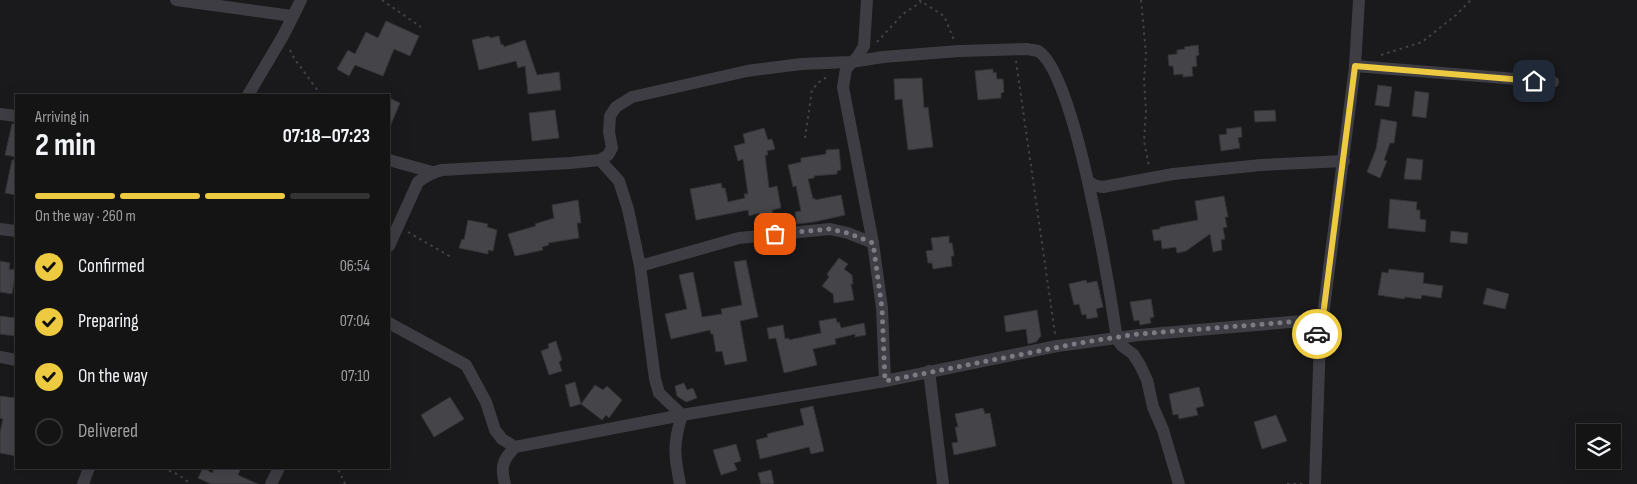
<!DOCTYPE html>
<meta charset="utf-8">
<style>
:root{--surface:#141415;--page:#1d1d1e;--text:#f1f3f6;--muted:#9d9ea0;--line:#333334;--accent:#eeca40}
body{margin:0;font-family:"Sofia Sans Condensed",sans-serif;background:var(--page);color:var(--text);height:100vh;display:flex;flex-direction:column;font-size:19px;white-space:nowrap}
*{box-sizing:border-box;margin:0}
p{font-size:16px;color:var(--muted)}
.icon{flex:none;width:28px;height:28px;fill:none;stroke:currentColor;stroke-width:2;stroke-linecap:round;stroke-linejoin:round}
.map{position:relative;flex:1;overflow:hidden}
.drawer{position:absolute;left:15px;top:94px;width:375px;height:375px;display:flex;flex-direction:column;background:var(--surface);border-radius:0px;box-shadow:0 5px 20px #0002,0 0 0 1px var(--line)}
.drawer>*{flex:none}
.buttons{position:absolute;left:1576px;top:424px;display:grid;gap:10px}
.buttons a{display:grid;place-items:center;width:45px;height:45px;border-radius:0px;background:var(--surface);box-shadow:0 5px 20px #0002,0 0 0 1px var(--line);font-size:25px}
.pin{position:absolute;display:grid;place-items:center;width:42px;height:42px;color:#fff;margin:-21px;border-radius:10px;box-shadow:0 2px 8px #0006}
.courier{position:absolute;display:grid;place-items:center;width:50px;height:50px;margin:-25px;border:4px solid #eeca40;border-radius:50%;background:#fff;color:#222;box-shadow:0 1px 6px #0007}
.headline em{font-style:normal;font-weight:700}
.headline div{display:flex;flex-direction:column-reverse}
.headline{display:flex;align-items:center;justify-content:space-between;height:85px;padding:0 20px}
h1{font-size:32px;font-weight:700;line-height:38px}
.bar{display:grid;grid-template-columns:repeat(4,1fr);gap:8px 5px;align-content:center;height:60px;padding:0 20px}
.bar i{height:6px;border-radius:4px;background:var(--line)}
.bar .current{background:var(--accent)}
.bar p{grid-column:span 4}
ol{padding:0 20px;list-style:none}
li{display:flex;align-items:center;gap:15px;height:55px}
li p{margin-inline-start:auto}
li .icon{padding:5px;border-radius:50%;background:var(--accent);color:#111;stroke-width:4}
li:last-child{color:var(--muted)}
li i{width:28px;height:28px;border:2px solid var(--line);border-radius:50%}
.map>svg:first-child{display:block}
.building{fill:#444449;stroke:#343438}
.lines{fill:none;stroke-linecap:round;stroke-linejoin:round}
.path{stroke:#414248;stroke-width:2;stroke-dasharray:2.5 4;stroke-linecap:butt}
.minor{stroke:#3d3d43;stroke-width:12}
.done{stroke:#7a7b83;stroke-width:5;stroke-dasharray:0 9}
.route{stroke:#eeca40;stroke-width:6}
</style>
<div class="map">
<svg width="1637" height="484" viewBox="0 0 1637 484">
<rect width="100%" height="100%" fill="#1a1a1c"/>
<g class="building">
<polygon points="386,21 419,36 410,56 394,49 383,76 355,65 349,76 337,69 348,50 355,54 366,32 378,38"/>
<polygon points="489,36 490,38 499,36 501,45 503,44 504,47 525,40 537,75 559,72 561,90 528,94 525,66 518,68 516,61 479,70 472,40"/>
<polygon points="1198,45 1199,55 1196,56 1197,66 1192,67 1193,76 1183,77 1183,74 1174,75 1173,66 1169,66 1168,55 1177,54 1177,50 1185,49 1184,47"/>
<polygon points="993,69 993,73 996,72 997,79 1003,79 1004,92 1001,93 1001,98 978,100 975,71"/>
<polygon points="922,78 924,108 928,107 933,147 908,150 902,99 895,100 894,79"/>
<polygon points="1378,85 1392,87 1389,107 1375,105"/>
<polygon points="1415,91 1429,93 1426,118 1412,116"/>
<polygon points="389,98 400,103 389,129"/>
<polygon points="555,110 559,138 532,141 529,113"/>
<polygon points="1275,110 1276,121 1255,122 1254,111"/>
<polygon points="1381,119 1397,122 1394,143 1390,143 1384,160 1387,161 1380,178 1367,172 1376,149"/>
<polygon points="12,124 16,124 16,157 5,155"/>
<polygon points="1241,127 1242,137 1238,138 1240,148 1221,151 1219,135 1227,134 1226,129"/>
<polygon points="764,128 768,140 772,139 775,149 767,151 768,155 765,155 769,188 777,186 781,208 772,210 773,215 760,217 759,213 749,216 748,210 696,220 690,189 721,183 722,188 725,188 728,202 745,198 744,194 748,194 743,159 738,161 734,146 745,143 743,134"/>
<polygon points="839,149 841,170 837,171 837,174 814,176 814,178 808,179 813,199 815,198 815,200 841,195 845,215 814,222 797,224 795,212 801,211 796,186 793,187 788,165 801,162 801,158 826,154 826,150"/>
<polygon points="1407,158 1423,160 1421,180 1404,179"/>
<polygon points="12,160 16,160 16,195 5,193"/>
<polygon points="1224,196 1228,217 1225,217 1227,227 1223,228 1225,239 1221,240 1222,250 1213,252 1210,234 1186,251 1177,253 1176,247 1162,249 1161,240 1154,241 1152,230 1160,229 1160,227 1198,220 1195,201"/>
<polygon points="1390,199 1417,202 1416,210 1420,210 1420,219 1426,220 1425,232 1388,228"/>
<polygon points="578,200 581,223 577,223 579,238 548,243 549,245 542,247 543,250 515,256 508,234 536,226 535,224 554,218 552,205"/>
<polygon points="468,220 488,224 487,227 497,230 493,251 488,250 488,254 459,248 462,239 464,240"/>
<polygon points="1451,231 1468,233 1467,244 1450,242"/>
<polygon points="949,236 949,243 952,243 954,256 951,256 952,266 933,269 932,263 928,263 926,251 933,250 931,238"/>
<polygon points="839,258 848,264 844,269 852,275 853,284 851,284 854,300 834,303 833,294 822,286 829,277 827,274"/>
<polygon points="746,260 758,317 740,321 747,361 725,365 722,351 716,352 713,334 711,334 710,330 671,339 665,314 687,309 679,275 693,272 702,317 722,314 721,309 742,305 734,262"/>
<polygon points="0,261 10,263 9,269 16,270 16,282 14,282 12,294 0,292"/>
<polygon points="1389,269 1424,273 1423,283 1443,286 1441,298 1422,295 1421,299 1405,297 1404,299 1378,295 1382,272 1388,273"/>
<polygon points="1086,280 1087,283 1097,281 1103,307 1096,309 1098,317 1087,319 1086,314 1082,315 1079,304 1074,305 1069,284"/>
<polygon points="1487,288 1509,294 1505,309 1483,304"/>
<polygon points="1151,299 1154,317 1150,318 1151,323 1140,325 1139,320 1134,321 1130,302"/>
<polygon points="1037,310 1041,336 1036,342 1028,344 1026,329 1006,332 1004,316"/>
<polygon points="0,316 16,318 15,336 0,334"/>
<polygon points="836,318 837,323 839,322 841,328 864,323 866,335 855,337 855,334 835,339 836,344 813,349 817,365 784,373 776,338 769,339 767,328 783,325 785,339 789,338 789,340 821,333 819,321"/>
<polygon points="556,341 562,360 559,362 562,371 549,375 541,351 549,348 548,344"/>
<polygon points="575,382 581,404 595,385 603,390 607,386 622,400 609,418 606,415 602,420 581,404 570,407 565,385"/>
<polygon points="684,383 687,390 693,388 697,398 686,402 677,396 675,386"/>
<polygon points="1199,387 1204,406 1196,408 1198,415 1179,419 1178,414 1173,415 1169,394"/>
<polygon points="0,396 16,398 16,456 0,453 0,433 3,419 0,418"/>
<polygon points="450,397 464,419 434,437 421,415"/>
<polygon points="813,406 824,451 811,454 809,447 760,459 756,440 768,437 767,434 804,425 800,409"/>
<polygon points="983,408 985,414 990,413 996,446 954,455 952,443 958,442 955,427 958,427 955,414"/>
<polygon points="1276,415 1287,441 1262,449 1254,422"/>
<polygon points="736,444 741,461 734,463 737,470 721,475 713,450"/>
<polygon points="203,468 212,473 215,468 241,468 238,475 258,484 211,484 198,478"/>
<polygon points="771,470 774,484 761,484 758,473"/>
</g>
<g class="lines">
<g class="path">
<polyline points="382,0 421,27"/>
<polyline points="919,0 944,16 954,40"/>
<polyline points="1141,0 1146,54 1144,80 1146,111 1144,141 1149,166"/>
<polyline points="877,42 903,14 921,2"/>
<polyline points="290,50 294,58 321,95"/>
<polyline points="1381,55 1422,42 1456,15 1471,0"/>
<polyline points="1016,61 1055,334"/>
<polyline points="805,138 812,90 818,83 828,76"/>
<polyline points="408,232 451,257"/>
<polyline points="163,468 179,475 191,484"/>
<polyline points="332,468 339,471 345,484"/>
<polyline points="1287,484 1303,484"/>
</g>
<g class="minor">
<polyline points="176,0 292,16"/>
<polyline points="867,0 864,46 858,56 846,69 843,87 873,243 882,308 885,381"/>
<polyline points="1355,66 1553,82"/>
<polyline points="248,95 283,36 301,0"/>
<polyline points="0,114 16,116"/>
<polyline points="389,160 432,172"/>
<path d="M600 160 619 181 628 209 640 266 655 379 659 393 682 415C673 443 674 455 680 484"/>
<polyline points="1089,182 1096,186 1103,187 1173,174 1261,165 1344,161"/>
<polyline points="0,229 16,231"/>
<path d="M389 246 418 182C426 176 432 172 442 170L570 163 600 160 608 155 612 148 609 132 610 116 616 107 632 97 747 71 801 64 851 62 883 57 959 51 1027 49C1031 50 1035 50 1038 51 1075 72 1110 291 1117 339L1122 346 1133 354 1140 365 1147 380 1153 407 1163 430 1179 484"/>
<polyline points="640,266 739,238 830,229 848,233 873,243"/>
<polyline points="389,323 466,365 486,402 495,430 502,439 515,447"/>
<polyline points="0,357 16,360"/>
<polyline points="929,371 943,484"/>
<polyline points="83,484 89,468"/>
<polyline points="271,484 279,468"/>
<path d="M505 484C500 466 503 460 515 447L682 415 885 381 1057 346 1139 335 1303 321 1314 328 1320 339"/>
<polyline points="1315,484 1320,339 1355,66 1359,0"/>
</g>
</g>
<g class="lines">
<polyline class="done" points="775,234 830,229 848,233 873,243 882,308 885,381 1085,342 1138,334 1303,321 1314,328 1317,334"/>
<polyline class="route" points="1317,334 1320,339 1355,66 1534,81"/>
</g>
</svg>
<div class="buttons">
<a><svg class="icon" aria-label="layers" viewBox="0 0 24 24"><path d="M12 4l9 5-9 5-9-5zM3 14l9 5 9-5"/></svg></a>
</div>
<div class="pin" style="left:775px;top:234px;background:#ea580c"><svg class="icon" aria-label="bag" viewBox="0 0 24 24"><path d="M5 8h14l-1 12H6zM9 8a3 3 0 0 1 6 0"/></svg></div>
<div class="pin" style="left:1534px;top:81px;background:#1f2937"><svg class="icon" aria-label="home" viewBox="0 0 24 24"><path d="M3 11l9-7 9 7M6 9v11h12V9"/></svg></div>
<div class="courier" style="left:1317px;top:334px"><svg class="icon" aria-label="car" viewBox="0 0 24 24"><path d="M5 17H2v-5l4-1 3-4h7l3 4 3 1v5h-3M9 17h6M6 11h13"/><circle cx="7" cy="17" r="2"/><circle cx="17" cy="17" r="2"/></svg></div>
<section class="drawer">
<div class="headline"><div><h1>2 min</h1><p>Arriving in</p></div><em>07:18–07:23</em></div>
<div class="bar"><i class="current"></i><i class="current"></i><i class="current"></i><i></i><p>On the way · 260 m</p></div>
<ol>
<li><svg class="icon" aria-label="check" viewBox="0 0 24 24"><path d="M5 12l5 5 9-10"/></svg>Confirmed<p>06:54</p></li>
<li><svg class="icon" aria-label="check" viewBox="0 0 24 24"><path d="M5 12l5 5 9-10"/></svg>Preparing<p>07:04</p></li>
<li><svg class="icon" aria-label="check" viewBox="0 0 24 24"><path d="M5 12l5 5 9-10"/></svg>On the way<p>07:10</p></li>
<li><i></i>Delivered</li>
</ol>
</section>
</div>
